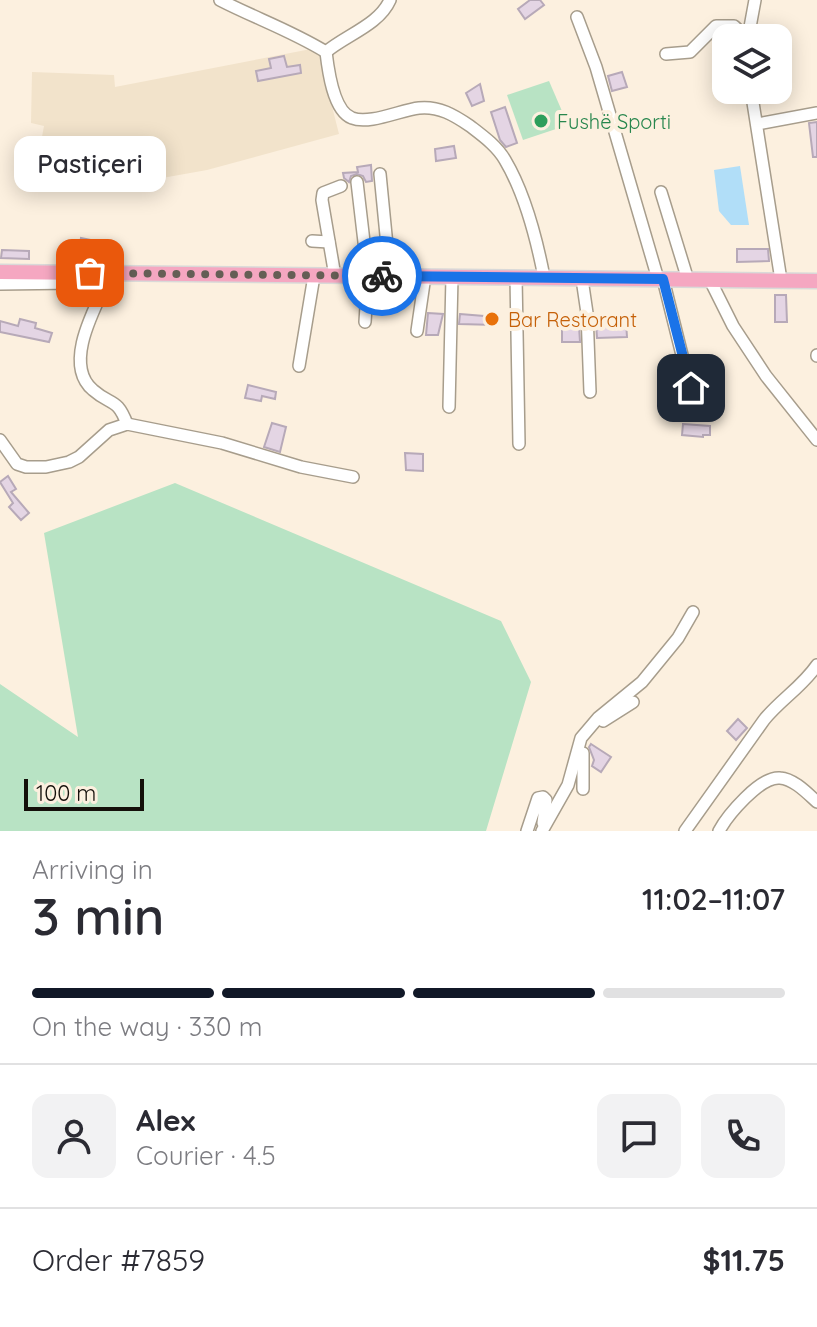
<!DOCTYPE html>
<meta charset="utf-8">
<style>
:root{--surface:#fff;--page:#f2f2f3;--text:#2b2b33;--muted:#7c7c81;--line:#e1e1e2;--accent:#111827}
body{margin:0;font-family:Quicksand,sans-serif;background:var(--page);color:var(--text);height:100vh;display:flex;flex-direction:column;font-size:30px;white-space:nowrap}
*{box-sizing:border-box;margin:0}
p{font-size:26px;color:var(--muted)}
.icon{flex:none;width:44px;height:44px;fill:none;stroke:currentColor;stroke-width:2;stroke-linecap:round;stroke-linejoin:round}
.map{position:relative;height:831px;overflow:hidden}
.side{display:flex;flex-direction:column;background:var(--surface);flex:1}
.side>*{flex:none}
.tools{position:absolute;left:712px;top:24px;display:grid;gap:16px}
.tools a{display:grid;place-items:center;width:80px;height:80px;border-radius:16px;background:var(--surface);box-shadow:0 4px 20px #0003;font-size:40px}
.scale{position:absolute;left:24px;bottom:20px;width:120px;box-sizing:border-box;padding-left:8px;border:4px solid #14100a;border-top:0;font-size:22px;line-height:28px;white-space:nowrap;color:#14100a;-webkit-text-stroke:6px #fcf0df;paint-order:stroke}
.pin{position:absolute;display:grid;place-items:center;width:68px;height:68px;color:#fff;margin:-34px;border-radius:16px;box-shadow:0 4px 12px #0006}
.courier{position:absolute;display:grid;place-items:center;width:80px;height:80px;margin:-40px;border:6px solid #1a73e8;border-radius:50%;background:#fff;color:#222;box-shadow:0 2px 10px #0007}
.bubble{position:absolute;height:56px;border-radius:16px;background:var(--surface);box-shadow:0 4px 20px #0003;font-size:26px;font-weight:600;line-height:56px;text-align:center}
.headline em{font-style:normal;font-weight:600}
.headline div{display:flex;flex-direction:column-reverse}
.headline{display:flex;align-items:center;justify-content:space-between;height:136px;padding:0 32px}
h1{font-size:52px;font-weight:600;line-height:60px}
.bar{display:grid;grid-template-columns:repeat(4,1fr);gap:12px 8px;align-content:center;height:96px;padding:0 32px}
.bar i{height:10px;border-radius:6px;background:var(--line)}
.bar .on{background:var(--accent)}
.bar p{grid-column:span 4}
.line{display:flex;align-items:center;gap:20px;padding:0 32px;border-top:2px solid var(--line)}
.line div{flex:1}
.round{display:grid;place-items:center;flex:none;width:84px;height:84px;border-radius:16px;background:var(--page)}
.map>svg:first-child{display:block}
.built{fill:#f2e3cb}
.green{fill:#b8e3c4}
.water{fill:#b1def8}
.building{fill:#e4d5e4;stroke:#b7a9b8;stroke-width:2}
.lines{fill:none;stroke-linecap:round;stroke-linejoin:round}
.minor-casing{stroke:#a79d8c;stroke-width:14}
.major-casing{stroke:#d9d9d8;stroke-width:17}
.minor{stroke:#fff;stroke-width:11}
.major{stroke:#f5a7c1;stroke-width:14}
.done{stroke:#655e55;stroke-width:8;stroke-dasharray:0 14.4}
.route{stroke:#1a73e8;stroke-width:10}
.leisure-dot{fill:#2e9e5b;stroke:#fcf0df;stroke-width:3}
.food-dot{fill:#e8710a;stroke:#fcf0df;stroke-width:3}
.labels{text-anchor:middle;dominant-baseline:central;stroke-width:8;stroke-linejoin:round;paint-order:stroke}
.leisure-label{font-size:20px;fill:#27864d;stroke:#fcf0df;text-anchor:start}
.food-label{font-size:20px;fill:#c56008;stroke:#fcf0df;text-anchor:start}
</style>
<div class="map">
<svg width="817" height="831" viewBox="0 0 817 831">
<rect width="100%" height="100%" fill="#fcf0df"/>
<polygon class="built" points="311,49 318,51 339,134 207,170 151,180 86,174 90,156 41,142 44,126 31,123 32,72 114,75 115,87"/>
<g class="green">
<polygon points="549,81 568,125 523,140 507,95"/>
<polygon points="175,483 501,621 531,682 486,831 0,831 0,684 78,737 44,533"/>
</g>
<polygon class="water" points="740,166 749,225 731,225 719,211 714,170"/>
<g class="building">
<polygon points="530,0 540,0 544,5 525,19 518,9"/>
<polygon points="284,56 287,67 300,65 301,73 258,81 256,71 271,68 269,59"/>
<polygon points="622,72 627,87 612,91 608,76"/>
<polygon points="480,84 484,101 472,106 466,93"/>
<polygon points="505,107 517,143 506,147 500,140 491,112"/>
<polygon points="817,122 817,157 813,157 809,123"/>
<polygon points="454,146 456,158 436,161 435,149"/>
<polygon points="371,165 372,181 366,182 363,176 357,174 351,176 349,182 344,178 343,173 358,172 357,167"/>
<polygon points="81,238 91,240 90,250 97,251 95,259 68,255 68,249 79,250"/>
<polygon points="737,249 768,249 769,261 737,262"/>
<polygon points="2,250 29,251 29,259 1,258"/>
<polygon points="775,295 786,295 787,322 775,322"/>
<polygon points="428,313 443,314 438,335 426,335"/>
<polygon points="460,314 496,317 496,325 459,324"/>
<polygon points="20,319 36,323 35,328 52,333 49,342 0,332 0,321 18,326"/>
<polygon points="626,322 627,337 597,338 596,323"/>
<polygon points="562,326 579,326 580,342 562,342"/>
<polygon points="248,385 276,392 275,399 262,396 261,401 245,398"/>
<polygon points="272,423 286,427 280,452 264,447"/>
<polygon points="683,424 710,426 710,435 703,435 703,437 682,435"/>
<polygon points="405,453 423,454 423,471 406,470"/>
<polygon points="8,476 16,489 11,492 29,513 21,520 9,507 13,503 0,482"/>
<polygon points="738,719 747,728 736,740 727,731"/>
<polygon points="591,744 611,757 601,772 592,766 594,760 589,747"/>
</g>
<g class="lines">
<defs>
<g id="minor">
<path d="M220 0C255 18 292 31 326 52"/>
<polyline points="577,17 596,67 658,279"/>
<polyline points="748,38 755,0"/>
<path d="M326 52C328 69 333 111 352 118 369 125 401 110 419 108 439 106 454 115 470 126 483 136 497 146 505 160 524 192 537 241 544 277"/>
<path d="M326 52C346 35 379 25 390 0"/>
<polyline points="666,54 690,52 716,26 734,26 747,38"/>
<polyline points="751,90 781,280"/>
<polyline points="757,124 817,113"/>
<polyline points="380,174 390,276"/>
<polyline points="357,182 368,276 365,322"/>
<polyline points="661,192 688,280"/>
<polyline points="312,241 329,242"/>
<path d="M111 273C98 303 61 363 93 390 111 406 117 397 127 424"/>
<polyline points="335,276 322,200 323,193 341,186"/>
<polyline points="516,277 519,444"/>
<polyline points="582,279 587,313 590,392"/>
<polyline points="663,279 695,407"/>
<polyline points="710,280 733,326 766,376 817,440"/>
<polyline points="0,284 75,283 81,282 90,273"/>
<polyline points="417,331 425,276"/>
<polyline points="817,355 817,356"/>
<polyline points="299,366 314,276"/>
<polyline points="449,407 452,277"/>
<polyline points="0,440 17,464 26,467 46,467 69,462 79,457 109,430 127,424 222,443 301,467 353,477"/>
<polyline points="603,721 633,702"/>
<polyline points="583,789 583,753"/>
<polyline points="527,831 538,798 543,797 546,800 543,823"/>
<polyline points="542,831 568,785 581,738 598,718 642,682 678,638 693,612"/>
<path d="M685 831 764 720C780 700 802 687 817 665"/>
<path d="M719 831C727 816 760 776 780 778 794 779 807 793 817 802"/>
</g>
<polyline id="major" points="0,272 817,281"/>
</defs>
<use href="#minor" class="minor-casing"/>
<use href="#major" class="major-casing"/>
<use href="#minor" class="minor"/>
<use href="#major" class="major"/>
</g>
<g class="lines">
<polyline class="done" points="90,273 382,276"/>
<polyline class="route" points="382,276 663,279 691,388"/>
</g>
<circle class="leisure-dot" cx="541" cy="121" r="8"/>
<circle class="food-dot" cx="492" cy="319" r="8"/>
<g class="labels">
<g class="leisure-label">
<text x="557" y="121">Fushë Sporti</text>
</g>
<g class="food-label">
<text x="508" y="319">Bar Restorant</text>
</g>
</g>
</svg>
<div class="tools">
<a><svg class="icon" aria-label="layers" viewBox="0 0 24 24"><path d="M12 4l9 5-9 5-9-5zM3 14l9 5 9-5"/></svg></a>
</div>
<div class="scale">100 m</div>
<div class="pin" style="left:90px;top:273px;background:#ea580c"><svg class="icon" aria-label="bag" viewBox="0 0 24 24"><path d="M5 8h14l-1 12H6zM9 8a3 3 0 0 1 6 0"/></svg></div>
<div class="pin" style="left:691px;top:388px;background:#1f2937"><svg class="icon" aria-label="home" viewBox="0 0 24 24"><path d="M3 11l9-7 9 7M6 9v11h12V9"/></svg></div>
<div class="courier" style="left:382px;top:276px"><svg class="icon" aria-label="bike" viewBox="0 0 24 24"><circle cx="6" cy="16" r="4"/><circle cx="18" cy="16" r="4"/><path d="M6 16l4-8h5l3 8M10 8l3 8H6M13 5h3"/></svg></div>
<div class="bubble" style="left:14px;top:136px;width:152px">Pastiçeri</div>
</div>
<section class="side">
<div class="headline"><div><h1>3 min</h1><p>Arriving in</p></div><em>11:02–11:07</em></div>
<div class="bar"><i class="on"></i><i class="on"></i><i class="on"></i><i></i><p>On the way · 330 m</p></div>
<div class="line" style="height:144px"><a class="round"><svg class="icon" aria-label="person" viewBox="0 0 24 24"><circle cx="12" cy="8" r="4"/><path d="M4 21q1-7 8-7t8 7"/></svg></a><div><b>Alex</b><p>Courier · 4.5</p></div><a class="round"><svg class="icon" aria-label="chat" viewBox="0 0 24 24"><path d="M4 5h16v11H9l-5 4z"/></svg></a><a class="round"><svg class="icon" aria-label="phone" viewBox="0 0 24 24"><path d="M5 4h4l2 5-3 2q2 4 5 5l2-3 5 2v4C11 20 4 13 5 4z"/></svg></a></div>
<div class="line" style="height:104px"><div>Order #7859</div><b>$11.75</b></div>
</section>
